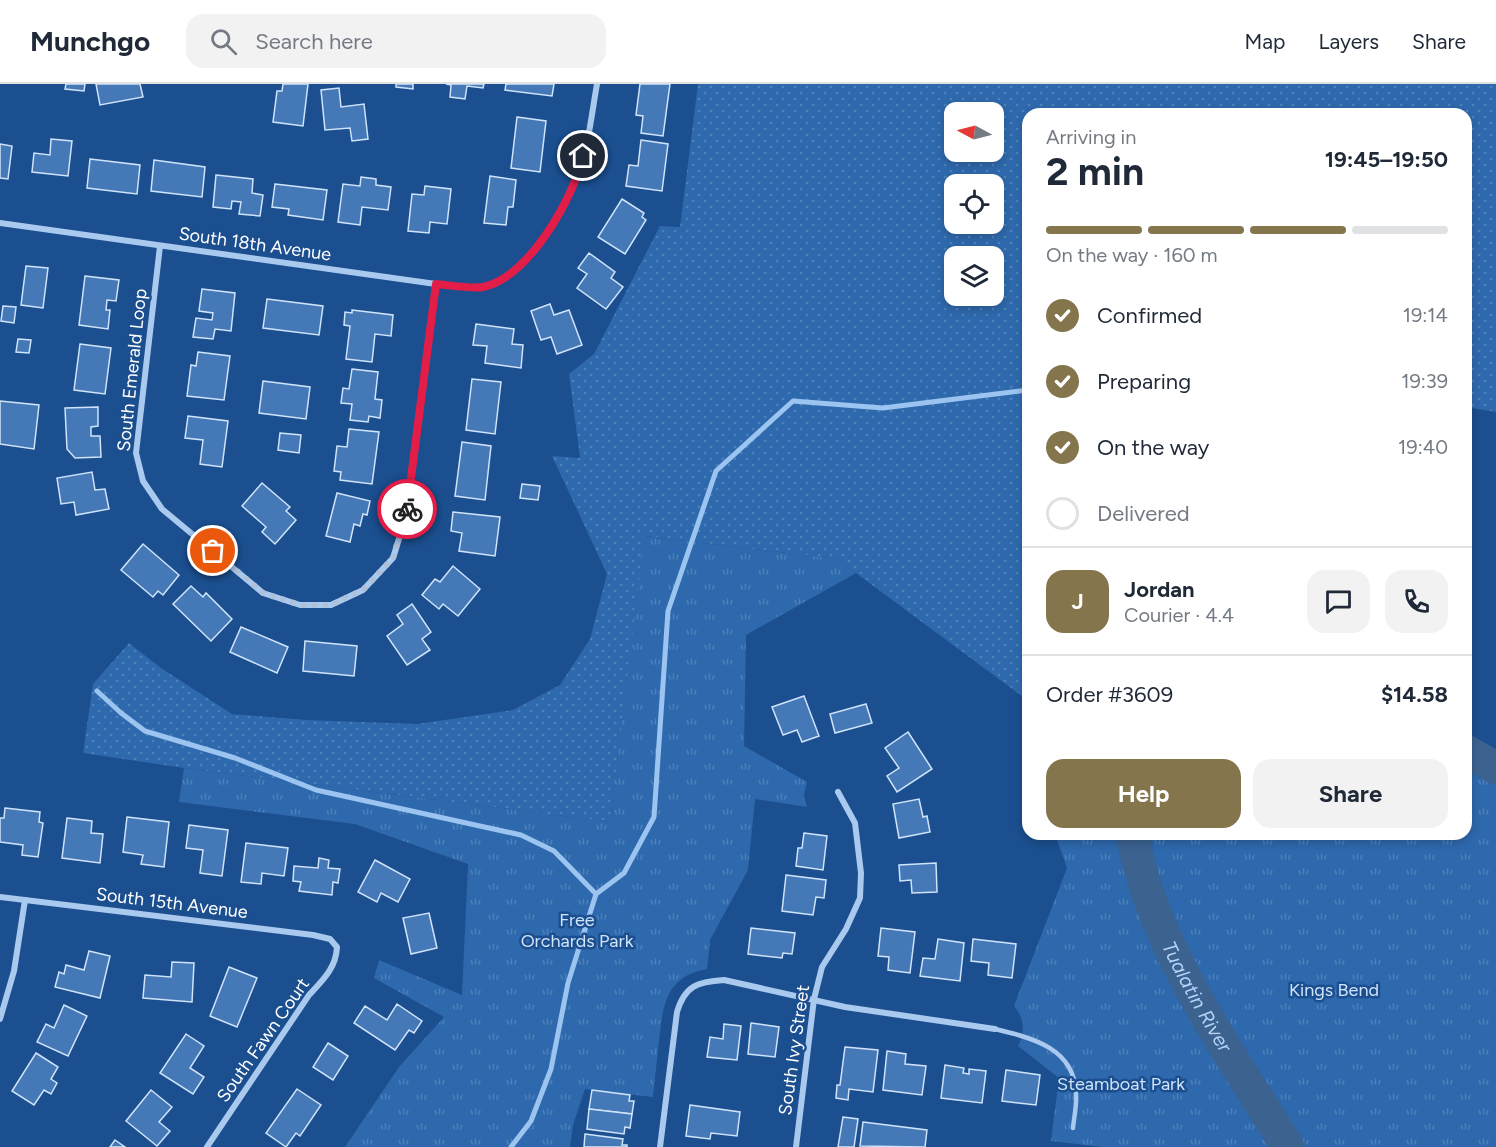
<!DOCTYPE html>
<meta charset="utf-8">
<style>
:root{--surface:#fff;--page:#f2f2f3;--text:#1f2937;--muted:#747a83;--line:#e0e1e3;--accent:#84754c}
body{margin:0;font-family:Figtree,sans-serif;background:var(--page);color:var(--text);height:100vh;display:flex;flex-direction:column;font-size:22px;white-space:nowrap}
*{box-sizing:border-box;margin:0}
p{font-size:20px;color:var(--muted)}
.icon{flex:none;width:33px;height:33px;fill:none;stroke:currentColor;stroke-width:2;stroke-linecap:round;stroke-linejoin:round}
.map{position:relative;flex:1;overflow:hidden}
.drawer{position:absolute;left:1022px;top:24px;width:450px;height:732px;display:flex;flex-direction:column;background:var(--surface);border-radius:18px;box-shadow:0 3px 9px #0003}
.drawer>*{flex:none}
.needle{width:39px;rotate:277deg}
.tools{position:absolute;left:944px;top:18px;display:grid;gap:12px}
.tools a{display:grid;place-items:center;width:60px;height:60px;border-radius:12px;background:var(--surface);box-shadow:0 3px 9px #0003;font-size:30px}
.pin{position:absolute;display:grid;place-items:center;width:51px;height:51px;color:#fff;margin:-26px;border:3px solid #fff;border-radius:50%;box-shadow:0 2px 6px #0007}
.courier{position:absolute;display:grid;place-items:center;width:60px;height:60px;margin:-30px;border:4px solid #e11d48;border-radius:50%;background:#fff;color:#222;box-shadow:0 2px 8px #0007}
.head em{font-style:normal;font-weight:700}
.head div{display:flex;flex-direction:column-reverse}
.head{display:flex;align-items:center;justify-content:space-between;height:102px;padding:0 24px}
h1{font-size:39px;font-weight:700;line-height:45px}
.bar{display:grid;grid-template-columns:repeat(4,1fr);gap:9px 6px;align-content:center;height:72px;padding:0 24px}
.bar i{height:8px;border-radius:4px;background:var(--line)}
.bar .active{background:var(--accent)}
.bar p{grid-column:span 4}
.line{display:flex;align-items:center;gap:15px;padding:0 24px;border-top:2px solid var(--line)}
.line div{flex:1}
.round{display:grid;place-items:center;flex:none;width:63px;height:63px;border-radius:18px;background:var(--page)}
ol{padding:0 24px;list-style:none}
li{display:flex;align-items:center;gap:18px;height:66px}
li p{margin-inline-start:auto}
li .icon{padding:6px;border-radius:50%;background:var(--accent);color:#fff;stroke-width:4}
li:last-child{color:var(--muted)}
li i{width:33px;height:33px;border:3px solid var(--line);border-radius:50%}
.action{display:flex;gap:12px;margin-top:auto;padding:12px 24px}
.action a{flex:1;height:69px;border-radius:18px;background:var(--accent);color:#fff;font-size:24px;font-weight:700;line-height:69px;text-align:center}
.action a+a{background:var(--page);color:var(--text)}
header{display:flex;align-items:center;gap:36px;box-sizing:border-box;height:84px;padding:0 30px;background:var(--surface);border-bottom:2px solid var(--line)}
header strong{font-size:28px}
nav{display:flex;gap:33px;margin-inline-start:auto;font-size:21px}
.search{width:420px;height:54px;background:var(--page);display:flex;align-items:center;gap:15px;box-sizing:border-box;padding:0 21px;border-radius:18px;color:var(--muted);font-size:22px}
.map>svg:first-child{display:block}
.grass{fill:url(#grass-dots);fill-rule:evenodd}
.park{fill:url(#park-tufts)}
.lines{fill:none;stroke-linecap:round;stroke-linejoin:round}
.stream{stroke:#9cc4f0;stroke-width:5}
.river{stroke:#3c6290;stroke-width:33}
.building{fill:#4478b7;stroke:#cfe3fa;stroke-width:1.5}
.lane{stroke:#a9c9ee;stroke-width:4.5}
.street{stroke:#a9c9ee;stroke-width:6}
.done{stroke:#afc1d8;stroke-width:6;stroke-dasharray:0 10.8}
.route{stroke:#e11d48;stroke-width:8}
.labels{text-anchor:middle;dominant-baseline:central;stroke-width:5;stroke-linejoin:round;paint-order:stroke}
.street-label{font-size:18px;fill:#fff;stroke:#1b4f8f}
.park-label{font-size:18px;fill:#cfe3fa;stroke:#1b4f8f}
.water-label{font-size:20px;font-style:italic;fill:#b5d3f5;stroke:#1b4f8f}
</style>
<header>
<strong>Munchgo</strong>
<div class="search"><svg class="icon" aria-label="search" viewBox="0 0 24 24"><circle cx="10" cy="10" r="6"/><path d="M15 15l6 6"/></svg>Search here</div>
<nav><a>Map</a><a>Layers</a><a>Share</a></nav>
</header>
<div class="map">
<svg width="1496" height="1063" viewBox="0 0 1496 1063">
<defs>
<pattern id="grass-dots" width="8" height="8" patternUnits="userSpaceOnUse" patternTransform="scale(1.5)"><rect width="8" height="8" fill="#2e69ad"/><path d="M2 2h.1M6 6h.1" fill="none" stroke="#4d80b9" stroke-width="1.8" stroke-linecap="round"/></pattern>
<pattern id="park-tufts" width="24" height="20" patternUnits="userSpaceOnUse" patternTransform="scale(1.5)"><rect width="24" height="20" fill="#2e69ad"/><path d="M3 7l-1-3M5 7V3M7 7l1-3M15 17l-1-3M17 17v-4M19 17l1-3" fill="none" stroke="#4d80b9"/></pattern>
</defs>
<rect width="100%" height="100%" fill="#1b4f8f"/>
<path class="grass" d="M698 0H1496V328L1466 323V30H1028L1027 616 837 475 645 452 610 738 184 684 83 669 93 600 129 559 161 584 232 630 306 636 417 640 513 626 560 601 590 555 607 490 552 372 580 374 569 290 594 270 660 142 680 143ZM954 28H993V68H954ZM954 100H993V140H954ZM954 172H993V212H954Z"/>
<g class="park">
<path d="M644 452 837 475 856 489 746 551 744 662 807 698 804 711 807 723 755 715 748 786 710 856 707 885C666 892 663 921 659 956 657 975 655 994 653 1013L585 1005 573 1041 570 1063H345L399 983 444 933 374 894 379 876 462 911 468 780 355 740 179 718 184 684 610 738Z"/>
<path d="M1466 660 1496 682V1063H1103L1051 1057 1059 994 1018 962C1026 948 1024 934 1014 922L1067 784 1055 750H1466Z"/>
</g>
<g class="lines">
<g class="stream">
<polyline points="97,607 121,629 145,647 235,674 316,706 521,751 554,767 596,810"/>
<polyline points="511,1063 531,1037 551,985 568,899 596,810 624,789 654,733 668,527 716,387 793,317 883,324 1028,306"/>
</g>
<g class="river">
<polyline points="1466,667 1496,684"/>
<path id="s1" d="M1132 750C1152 861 1229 968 1288 1063"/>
</g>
</g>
<g class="building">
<polygon points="66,0 85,0 84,7 65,5"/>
<polygon points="96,0 140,0 143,13 100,21"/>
<polygon points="283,0 308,0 303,42 273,38 277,7 282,7"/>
<polygon points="396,0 413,0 413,5 396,3"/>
<polygon points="446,0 484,0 483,4 467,2 465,15 450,13 451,1"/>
<polygon points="506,0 554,0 552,12 505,6"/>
<polygon points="640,0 670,0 663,52 641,49 643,32 636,31"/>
<polygon points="339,4 341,23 364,20 368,55 352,57 350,44 325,46 321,6"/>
<polygon points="517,33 546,37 540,88 511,84"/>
<polygon points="51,55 72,57 68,92 32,88 34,69 50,71"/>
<polygon points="641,56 668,60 662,107 626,102 629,81 638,82"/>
<polygon points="0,60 12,62 8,95 0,94"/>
<polygon points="90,75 140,81 137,110 87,104"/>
<polygon points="154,76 205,83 202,113 151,107"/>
<polygon points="216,91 253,95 252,109 263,111 260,132 239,130 241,118 232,117 231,125 213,123"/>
<polygon points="490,92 516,96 513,123 508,123 506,141 484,139"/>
<polygon points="361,93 376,95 376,101 391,103 388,126 362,123 360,141 338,138 343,100 360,102"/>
<polygon points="275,100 327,106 323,136 288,131 289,125 272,123"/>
<polygon points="425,102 451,105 447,140 430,138 429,149 408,147 412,110 424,111"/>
<polygon points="622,115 644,129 642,133 646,136 625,170 598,153"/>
<polygon points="589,169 615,188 611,194 623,203 606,225 577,204 587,190 578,184"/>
<polygon points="26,182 48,184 43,224 21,221"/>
<polygon points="85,192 119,196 116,217 107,216 106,226 110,226 108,245 79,241"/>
<polygon points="202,205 235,209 231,247 215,245 213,255 193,253 196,234 212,236 213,229 199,227"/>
<polygon points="267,215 323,222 319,251 263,244"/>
<polygon points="550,220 554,231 569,226 582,261 557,270 551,253 541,256 531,227"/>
<polygon points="3,222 16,223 14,239 1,237"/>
<polygon points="352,226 393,231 391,252 375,250 372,278 346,275 350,242 344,241 345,228 352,229"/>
<polygon points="476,240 514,245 512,260 523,261 521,284 485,279 487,262 473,261"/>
<polygon points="18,255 31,256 29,269 16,268"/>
<polygon points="80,260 111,264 105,310 74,306"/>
<polygon points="198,268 230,272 224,316 187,312 191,281 196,282"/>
<polygon points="352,285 378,288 375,315 382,316 380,334 369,332 368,338 350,336 352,320 341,319 343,304 349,305"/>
<polygon points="472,295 501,298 495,350 466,346"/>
<polygon points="263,297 310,303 306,335 259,329"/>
<polygon points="0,317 39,321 34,365 0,360"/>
<polygon points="98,323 98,342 91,343 91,352 100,352 101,373 75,374 67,365 65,324"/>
<polygon points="188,332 228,337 222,383 200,380 203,356 185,354"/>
<polygon points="349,345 379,348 372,400 340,396 341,388 334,387 337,362 347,363"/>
<polygon points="280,349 301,351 299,369 278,366"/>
<polygon points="462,358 491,362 485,416 455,412"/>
<polygon points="92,388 95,406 105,405 109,425 76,431 74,418 61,420 57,394"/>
<polygon points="262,399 290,423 286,427 296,436 275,460 262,448 266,443 242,422"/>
<polygon points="522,400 540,402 538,416 520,414"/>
<polygon points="337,409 370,417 367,431 363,430 360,442 354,440 350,458 326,452"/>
<polygon points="453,428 500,433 495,472 459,467 462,449 451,447"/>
<polygon points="143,460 179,491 163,511 158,507 153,513 121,486"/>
<polygon points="453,482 480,505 458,532 443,520 439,525 422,511 435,495 440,498"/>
<polygon points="191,502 203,513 206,509 232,535 211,557 173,520"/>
<polygon points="412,520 431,548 422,555 430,566 407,581 387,552 403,540 397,531"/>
<polygon points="241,543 288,563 277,589 230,568"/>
<polygon points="305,557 357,562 354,592 303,587"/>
<polygon points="804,612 819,652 802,658 797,646 783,651 772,623"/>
<polygon points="866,620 872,639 835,649 830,630"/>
<polygon points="908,648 932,685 897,708 887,692 899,684 885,664"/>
<polygon points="919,715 923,733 927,732 930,748 899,754 893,720"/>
<polygon points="5,724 40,728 39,738 43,739 38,773 22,771 23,761 0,758 0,734 4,734"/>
<polygon points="127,733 169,738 164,783 141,780 143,771 123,768"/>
<polygon points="67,734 92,737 91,749 103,750 100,779 62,774"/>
<polygon points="189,741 228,746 222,792 200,789 203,766 186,764"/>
<polygon points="804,749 827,752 823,786 796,782 798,764 802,764"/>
<polygon points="246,759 288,764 284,792 262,789 261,800 241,798"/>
<polygon points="319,774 329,776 328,784 340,785 338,799 333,798 332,811 299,807 301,798 293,797 294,782 318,784"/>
<polygon points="375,776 410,795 398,818 381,809 377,818 358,808"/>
<polygon points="936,779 937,808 912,809 911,796 900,797 899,781"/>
<polygon points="786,791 826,796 824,814 816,813 813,831 782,827"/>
<polygon points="429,829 437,864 411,870 403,834"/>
<polygon points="751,844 795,849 792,870 783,869 782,874 748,870"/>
<polygon points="881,844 915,848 910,889 888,886 889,873 878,872"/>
<polygon points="938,855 964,859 960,897 920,892 923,874 935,875"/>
<polygon points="973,855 1016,860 1012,894 988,891 989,879 971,877"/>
<polygon points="89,867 110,872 100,914 55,903 59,888 64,890 66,881 84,886"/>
<polygon points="172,878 194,879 192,918 143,914 145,891 171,893"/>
<polygon points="229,883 257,894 237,943 210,932"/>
<polygon points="397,920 422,937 414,949 409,946 395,966 354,939 365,922 387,936"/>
<polygon points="64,921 87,932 68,972 37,958 46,940 54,944"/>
<polygon points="751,939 779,943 775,973 748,970"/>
<polygon points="724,940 741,942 737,976 707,973 710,953 723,955"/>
<polygon points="186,950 204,962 190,984 204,993 193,1010 160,989"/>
<polygon points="328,959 348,972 333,996 313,983"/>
<polygon points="845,963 878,966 873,1008 849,1005 848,1016 836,1014 837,1001 840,1001"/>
<polygon points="887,967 906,970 905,980 926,982 922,1011 883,1006"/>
<polygon points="36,969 58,983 51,995 57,999 51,1010 44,1006 34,1021 12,1007"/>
<polygon points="945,981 964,984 963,989 969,990 969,985 986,987 982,1019 941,1014"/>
<polygon points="1006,986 1040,991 1036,1021 1002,1017"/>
<polygon points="297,1005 321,1021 300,1052 296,1049 286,1063 266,1049"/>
<polygon points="151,1006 172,1023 159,1038 170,1047 157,1062 126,1037"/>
<polygon points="592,1006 630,1011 629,1017 634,1017 632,1030 589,1025"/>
<polygon points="690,1021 740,1028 737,1052 711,1049 710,1055 686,1052"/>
<polygon points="589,1025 632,1030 630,1044 625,1043 624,1050 587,1045"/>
<polygon points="843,1033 858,1035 854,1063 838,1063"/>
<polygon points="863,1038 927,1046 925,1063 860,1062"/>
<polygon points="585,1050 623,1055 622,1061 627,1061 627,1063 584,1063"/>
<polygon points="115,1056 125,1063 110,1063"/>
</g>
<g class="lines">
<path class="lane" d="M995 945C1032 954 1075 964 1076 1010 1077 1021 1074 1033 1073 1044"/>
<g class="street">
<path d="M0 139 436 200C449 201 470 205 482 203 525 194 564 128 578 91 588 65 592 28 597 0"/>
<polyline points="160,162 136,369 143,397 162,425 263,509 300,521 331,521 363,506 393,474 407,429 436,200"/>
<path d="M0 813 313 851 330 855 337 863C336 884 323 896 309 911L207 1063"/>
<polyline points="0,935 14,887 25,816"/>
<path d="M660 1063 677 928C685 901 698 898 724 896L845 923 995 945"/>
<polyline points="796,1063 814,915 822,883 846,845 860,814 861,789 855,739 838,708"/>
</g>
</g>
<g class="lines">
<polyline class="done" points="213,467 263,509 300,521 331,521 363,506 393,474 407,425"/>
<path class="route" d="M407 425 436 200C449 201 471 205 483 203 529 193 573 115 583 72"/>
</g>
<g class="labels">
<g class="street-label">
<text transform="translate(255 160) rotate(8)">South 18th Avenue</text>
<text transform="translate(132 286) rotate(-84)">South Emerald Loop</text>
<text transform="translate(172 819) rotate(7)">South 15th Avenue</text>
<text transform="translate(263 956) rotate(-55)">South Fawn Court</text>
<text transform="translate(794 966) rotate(-82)">South Ivy Street</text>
</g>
<g class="park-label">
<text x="577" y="836">Free<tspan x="577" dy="21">Orchards Park</tspan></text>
<text x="1334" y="906">Kings Bend</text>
<text x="1121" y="1000">Steamboat Park</text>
</g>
<g class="water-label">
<text stroke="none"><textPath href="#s1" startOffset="176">Tualatin River</textPath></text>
</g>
</g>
</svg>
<div class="tools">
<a><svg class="needle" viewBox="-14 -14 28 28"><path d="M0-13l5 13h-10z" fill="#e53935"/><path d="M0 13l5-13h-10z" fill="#747a83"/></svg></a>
<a><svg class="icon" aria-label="locate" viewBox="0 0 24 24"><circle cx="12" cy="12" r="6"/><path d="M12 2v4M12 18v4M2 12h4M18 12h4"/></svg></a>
<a><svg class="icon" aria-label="layers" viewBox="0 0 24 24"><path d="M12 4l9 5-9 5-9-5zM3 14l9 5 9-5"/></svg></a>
</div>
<div class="pin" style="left:213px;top:467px;background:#ea580c"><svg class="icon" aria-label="bag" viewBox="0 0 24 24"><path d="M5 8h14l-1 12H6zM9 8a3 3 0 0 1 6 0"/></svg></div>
<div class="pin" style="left:583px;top:72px;background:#1f2937"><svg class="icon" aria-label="home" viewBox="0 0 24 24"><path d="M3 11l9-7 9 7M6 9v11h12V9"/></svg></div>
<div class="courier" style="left:407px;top:425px"><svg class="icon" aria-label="bike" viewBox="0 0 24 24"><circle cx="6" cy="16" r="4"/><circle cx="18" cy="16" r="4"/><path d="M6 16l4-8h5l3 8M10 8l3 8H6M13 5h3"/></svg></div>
<section class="drawer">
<div class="head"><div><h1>2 min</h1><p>Arriving in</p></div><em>19:45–19:50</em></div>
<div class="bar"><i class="active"></i><i class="active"></i><i class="active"></i><i></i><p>On the way · 160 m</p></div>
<ol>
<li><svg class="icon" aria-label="check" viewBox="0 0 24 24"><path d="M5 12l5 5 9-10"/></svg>Confirmed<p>19:14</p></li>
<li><svg class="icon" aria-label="check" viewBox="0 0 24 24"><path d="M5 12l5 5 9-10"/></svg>Preparing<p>19:39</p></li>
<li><svg class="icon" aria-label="check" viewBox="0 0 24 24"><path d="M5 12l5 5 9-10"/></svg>On the way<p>19:40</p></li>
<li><i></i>Delivered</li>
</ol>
<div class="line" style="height:108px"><b class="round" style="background:var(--accent);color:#fff">J</b><div><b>Jordan</b><p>Courier · 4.4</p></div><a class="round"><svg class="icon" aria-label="chat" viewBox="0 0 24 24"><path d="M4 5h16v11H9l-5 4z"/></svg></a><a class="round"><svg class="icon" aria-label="phone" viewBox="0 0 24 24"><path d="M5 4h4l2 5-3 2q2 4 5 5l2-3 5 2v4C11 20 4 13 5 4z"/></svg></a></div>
<div class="line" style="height:78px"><div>Order #3609</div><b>$14.58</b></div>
<div class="action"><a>Help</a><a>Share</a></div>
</section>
</div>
